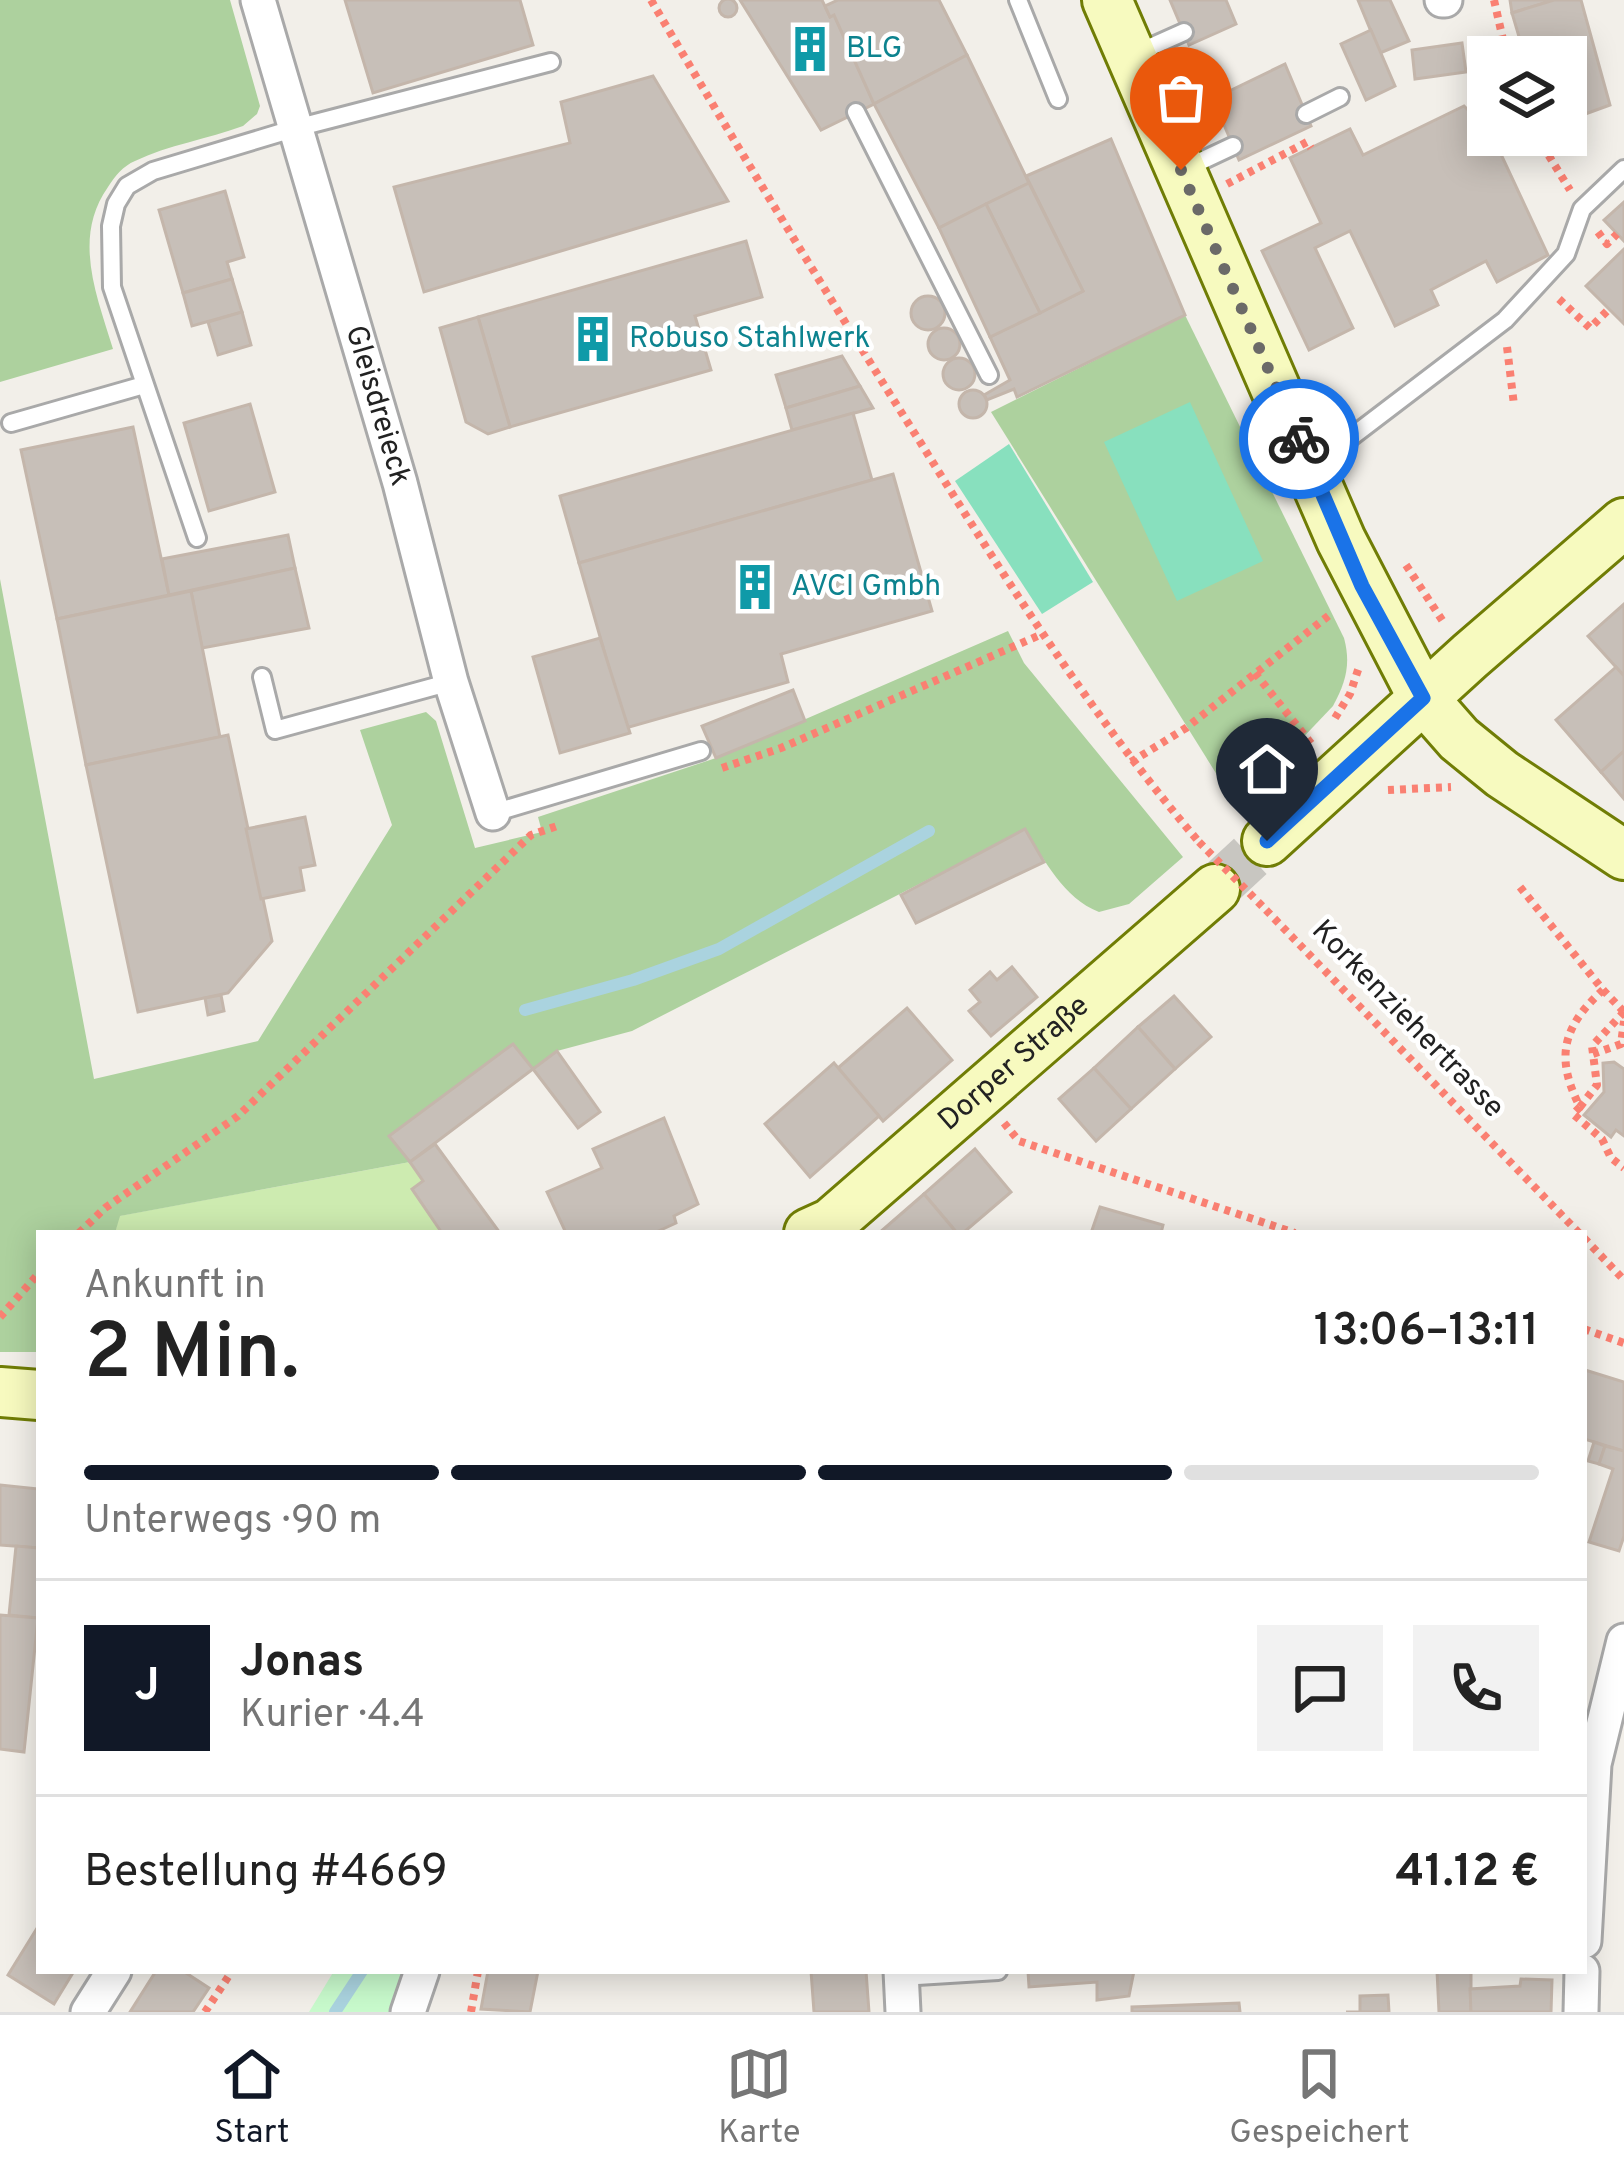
<!DOCTYPE html>
<html lang="de">
<meta charset="utf-8">
<style>
:root{--surface:#fff;--page:#f2f2f2;--text:#222;--muted:#767676;--line:#e0e0e0;--accent:#111827}
body{margin:0;font-family:Overpass,sans-serif;background:var(--page);color:var(--text);height:100vh;display:flex;flex-direction:column;font-size:45px;white-space:nowrap}
*{box-sizing:border-box;margin:0}
p{font-size:39px;color:var(--muted)}
.icon{flex:none;width:66px;height:66px;fill:none;stroke:currentColor;stroke-width:2;stroke-linecap:round;stroke-linejoin:round}
.map{position:relative;flex:1;overflow:hidden}
.sheet{position:absolute;left:36px;top:1230px;width:1551px;height:744px;display:flex;flex-direction:column;background:var(--surface);border-radius:0px;box-shadow:0 6px 30px #0003}
.sheet>*{flex:none}
.buttons{position:absolute;left:1467px;top:36px;display:grid;gap:24px}
.buttons a{display:grid;place-items:center;width:120px;height:120px;border-radius:0px;background:var(--surface);box-shadow:0 6px 30px #0003;font-size:60px}
.pin{position:absolute;display:grid;place-items:center;width:102px;height:102px;color:#fff;margin:-123px -51px;border-radius:50% 50% 50% 0;rotate:-45deg;box-shadow:0 0 12px #0007}
.pin .icon{rotate:45deg}
.courier{position:absolute;display:grid;place-items:center;width:120px;height:120px;margin:-60px;border:9px solid #1a73e8;border-radius:50%;background:#fff;color:#222;box-shadow:0 3px 15px #0007}
.head em{font-style:normal;font-weight:600}
.head div{display:flex;flex-direction:column-reverse}
.head{display:flex;align-items:center;justify-content:space-between;height:204px;padding:0 48px}
h1{font-size:78px;font-weight:600;line-height:90px}
.bar{display:grid;grid-template-columns:repeat(4,1fr);gap:18px 12px;align-content:center;height:144px;padding:0 48px}
.bar i{height:15px;border-radius:9px;background:var(--line)}
.bar .current{background:var(--accent)}
.bar p{grid-column:span 4}
.line{display:flex;align-items:center;gap:30px;padding:0 48px;border-top:3px solid var(--line)}
.line div{flex:1}
.round{display:grid;place-items:center;flex:none;width:126px;height:126px;border-radius:0px;background:var(--page)}
.tab-bar{display:flex;justify-content:space-around;align-items:center;height:168px;border-top:3px solid var(--line);background:var(--surface);font-size:33px;color:var(--muted)}
.tab-bar a{display:grid;justify-items:center;gap:6px}
.tab-bar .current{color:var(--accent)}
.map>svg:first-child{display:block}
.grass{fill:#cdebb0}
.forest{fill:#add19e}
.park{fill:#c8facc}
.pitch{fill:#88e0be}
.lines{fill:none;stroke-linecap:round;stroke-linejoin:round}
.stream{stroke:#aad3df;stroke-width:12}
.building{fill:#c7bfb8;stroke:#c4b6ab;stroke-width:3}
.secondary-tunnel{stroke:#c8c6c1;stroke-width:48;stroke-dasharray:48 24;stroke-linecap:butt}
.lane-casing{stroke:#a9a9a9;stroke-width:22}
.street-casing{stroke:#a9a9a9;stroke-width:39}
.secondary-casing{stroke:#707d05;stroke-width:54}
.path{stroke:#fa8072;stroke-width:8;stroke-dasharray:6 6;stroke-linecap:butt}
.lane{stroke:#fff;stroke-width:16}
.street{stroke:#fff;stroke-width:33}
.secondary{stroke:#f7fabf;stroke-width:48}
.path-bridge{stroke:#fa8072;stroke-width:8;stroke-dasharray:6 6;stroke-linecap:butt}
.done{stroke:#6b6a68;stroke-width:12;stroke-dasharray:0 21.6}
.route{stroke:#1a73e8;stroke-width:15}
.labels{text-anchor:middle;dominant-baseline:central;stroke-width:9;stroke-linejoin:round;paint-order:stroke}
.culture-label{font-size:30px;fill:#0d838f;stroke:#fff;text-anchor:start}
.street-label{font-size:30px;fill:#222;stroke:#fff}
</style>
<div class="map">
<svg width="1624" height="2012" viewBox="0 0 1624 2012">
<rect width="100%" height="100%" fill="#f2efe9"/>
<polygon class="grass" points="410,1162 423,1181 412,1190 442,1233 115,1233 119,1216"/>
<g class="forest">
<path d="M0 0H230L260 106 257 114 243 126C208 139 168 145 135 161 123 166 115 176 108 187 72 238 97 296 113 349L0 382Z"/>
<path d="M1185 315 1344 638C1351 664 1346 682 1333 706L1237 807 991 412Z"/>
<path d="M0 579 94 1079 258 1041 392 825 360 730 426 712 436 721 475 848 542 832 538 817 716 758 1008 631 1024 663 1183 857 1129 904 1099 912C1063 898 1045 860 1025 830L632 1031 557 1051 533 1069 390 1136 410 1162 120 1216 115 1233H39V1352H0Z"/>
</g>
<polygon class="park" points="334,1971 422,1971 408,2012 309,2012"/>
<g class="pitch">
<polygon points="1190,402 1263,561 1177,601 1104,442"/>
<polygon points="1009,444 1093,582 1042,614 955,481"/>
</g>
<g class="lines">
<g class="stream">
<polyline points="525,1010 633,980 719,949 929,831"/>
<polyline points="335,2012 362,1971"/>
</g>
</g>
<g class="building">
<circle cx="728" cy="8" r="9"/>
<polygon points="345,0 520,0 533,45 373,93"/>
<polygon points="740,0 822,0 830,17 834,15 874,104 821,130"/>
<polygon points="838,0 939,0 967,55 874,104 834,15 830,17 825,6"/>
<polygon points="1170,0 1226,0 1236,24 1189,45"/>
<polygon points="1358,0 1390,0 1409,41 1380,53"/>
<polygon points="1510,0 1554,0 1512,13"/>
<polygon points="1554,0 1581,0 1610,105 1566,121 1566,57 1525,57 1512,13"/>
<polygon points="1371,30 1395,86 1366,100 1341,44"/>
<polygon points="1462,43 1466,72 1415,79 1412,50"/>
<polygon points="967,55 1029,183 939,228 874,104"/>
<polygon points="1285,64 1311,126 1239,160 1213,99"/>
<polygon points="653,76 728,201 424,292 394,187 570,143 561,102"/>
<polygon points="1464,106 1488,130 1488,135 1492,135 1548,255 1497,282 1486,261 1431,290 1438,305 1395,326 1350,231 1315,248 1353,328 1309,350 1262,251 1321,223 1290,158 1350,129 1363,155"/>
<polygon points="1111,139 1185,315 1017,397 1014,389 987,400 984,395 1010,380 990,337 1083,291 1026,176"/>
<polygon points="1029,183 1083,291 1040,313 986,204"/>
<polygon points="225,191 244,257 227,262 232,279 183,293 159,210"/>
<polygon points="1624,202 1624,241 1604,220"/>
<polygon points="986,204 1040,313 990,337 939,228"/>
<polygon points="746,241 762,297 695,316 711,370 510,427 478,317"/>
<polygon points="1624,249 1624,324 1586,286"/>
<polygon points="232,279 242,312 192,326 183,293"/>
<circle cx="928" cy="313" r="17"/>
<polygon points="242,312 251,345 218,355 208,322"/>
<polygon points="478,317 510,427 488,434 466,422 440,328"/>
<circle cx="944" cy="344" r="16"/>
<polygon points="842,356 860,386 786,408 776,375"/>
<circle cx="959" cy="374" r="16"/>
<polygon points="860,386 873,408 792,430 786,408"/>
<circle cx="973" cy="404" r="14"/>
<polygon points="250,404 275,492 209,511 184,423"/>
<polygon points="853,413 872,480 579,563 560,496"/>
<polygon points="133,427 169,595 57,619 21,450"/>
<polygon points="893,474 932,611 781,654 788,682 626,728 579,563"/>
<polygon points="288,535 295,568 169,595 162,559"/>
<polygon points="295,568 309,628 202,648 191,591"/>
<polygon points="191,591 220,737 86,765 57,619"/>
<polygon points="1624,604 1624,676 1588,636"/>
<polygon points="600,638 630,733 560,753 533,657"/>
<polygon points="1616,667 1624,676 1624,751 1601,772 1556,720"/>
<polygon points="793,690 805,721 716,758 702,726"/>
<polygon points="228,735 272,941 228,993 138,1012 86,765"/>
<polygon points="1624,751 1624,799 1601,772"/>
<polygon points="305,817 315,865 300,868 304,890 261,899 246,829"/>
<polygon points="1025,829 1044,862 916,923 901,895"/>
<polygon points="1012,967 1037,997 991,1036 969,1011 980,1002 970,990 990,972 997,980"/>
<polygon points="221,995 224,1011 208,1015 205,998"/>
<polygon points="1174,996 1211,1037 1175,1069 1138,1027"/>
<polygon points="907,1008 952,1060 883,1121 838,1068"/>
<polygon points="1138,1027 1175,1069 1131,1109 1094,1068"/>
<polygon points="513,1044 533,1069 410,1162 389,1136"/>
<polygon points="557,1051 600,1112 578,1128 533,1069"/>
<polygon points="1614,1062 1624,1069 1624,1136 1616,1130 1611,1137 1584,1115 1604,1092 1603,1063"/>
<polygon points="834,1063 879,1116 810,1177 765,1124"/>
<polygon points="1094,1068 1131,1109 1096,1141 1059,1099"/>
<polygon points="664,1118 698,1204 674,1216 676,1223 654,1233 566,1233 547,1192 602,1168 593,1149"/>
<polygon points="435,1144 500,1233 442,1233 412,1189 423,1181 410,1162"/>
<polygon points="975,1149 1011,1192 963,1233 957,1233 924,1194"/>
<polygon points="924,1194 957,1233 879,1233"/>
<polygon points="1100,1207 1163,1225 1161,1233 1091,1233"/>
<polygon points="1585,1370 1624,1382 1624,1451 1584,1439"/>
<polygon points="1594,1442 1605,1446 1599,1464 1588,1461"/>
<polygon points="1605,1446 1624,1451 1624,1536 1619,1551 1589,1542 1613,1469 1599,1464"/>
<polygon points="0,1485 39,1489 39,1548 0,1545"/>
<polygon points="16,1546 39,1548 38,1618 9,1615"/>
<polygon points="0,1615 38,1618 24,1752 0,1749"/>
<polygon points="39,1925 39,1971 74,1971 54,2004 8,1975"/>
<polygon points="156,1971 183,1971 209,1988 193,2012 130,2012"/>
<polygon points="488,1971 538,1971 530,2012 481,2009"/>
<polygon points="811,1971 866,1971 869,2012 814,2012"/>
<polygon points="1028,1971 1134,1971 1129,1996 1097,2000 1097,1982 1029,1987"/>
<polygon points="1437,1971 1471,1971 1471,2012 1439,2012"/>
<polygon points="1521,1979 1552,1980 1551,2012 1471,2012 1470,1989 1520,1986"/>
<polygon points="1388,1995 1389,2012 1346,2012 1360,2012 1360,1996"/>
<polygon points="1239,2003 1240,2012 1132,2012 1132,2007"/>
</g>
<g class="lines">
<polyline class="secondary-tunnel" points="1215,889 1267,841"/>
<defs>
<g id="lane">
<polyline points="1018,0 1058,99"/>
<polyline points="1137,53 1184,32"/>
<polyline points="856,112 989,375"/>
<polyline points="1306,114 1340,97"/>
<polyline points="1182,170 1233,146"/>
<polyline points="11,423 144,385"/>
<polyline points="1312,467 1505,320 1566,254 1582,209 1624,169"/>
<polyline points="197,538 112,287 111,226 116,204 127,186 153,171 296,128 551,62"/>
<polyline points="262,677 275,730 451,682"/>
<polyline points="493,813 701,751"/>
<polyline points="901,1977 998,1971"/>
</g>
<g id="street">
<path id="s1" d="M258 0 400 483 451 682 493 813"/>
<polyline points="1442,0 1445,0"/>
<polyline points="1584,1941 1594,1764 1624,1641"/>
<polyline points="901,1971 903,2012"/>
<polyline points="88,2012 114,1971"/>
<polyline points="408,2012 422,1971"/>
<polyline points="1581,2012 1582,1971"/>
</g>
<g id="secondary">
<polyline points="1107,0 1341,540 1423,698 1459,739 1502,774 1624,855"/>
<polyline points="1267,841 1470,656 1624,523"/>
<path id="s2" d="M809 1233 831 1223 1215 889"/>
<polyline points="0,1392 39,1395"/>
</g>
</defs>
<use href="#lane" class="lane-casing"/>
<use href="#street" class="street-casing"/>
<use href="#secondary" class="secondary-casing"/>
<g class="path">
<path d="M651 0C739 150 829 298 922 445 1008 583 1093 718 1199 842"/>
<polyline points="1494,0 1507,57"/>
<polyline points="1536,135 1570,190"/>
<polyline points="1227,184 1307,142 1311,148"/>
<polyline points="1598,232 1607,244 1617,234"/>
<polyline points="1559,299 1590,328 1609,309"/>
<polyline points="1507,347 1514,405"/>
<polyline points="1406,565 1444,623"/>
<polyline points="1255,673 1314,747"/>
<polyline points="1335,718 1350,694 1359,667"/>
<polyline points="1131,762 1186,728 1332,613"/>
<polyline points="722,768 781,748 1040,635"/>
<polyline points="1388,790 1451,787"/>
<path d="M1520 887 1603 990C1562 1027 1555 1058 1580 1107L1597 1085 1592 1046 1624 1012"/>
<polyline points="1266,910 1579,1233"/>
<polyline points="1603,990 1624,1012"/>
<polyline points="1593,1054 1621,1044 1624,1021"/>
<polyline points="1580,1107 1573,1114 1602,1139 1611,1158 1624,1168"/>
<polyline points="1004,1123 1019,1141 1295,1233"/>
<polyline points="79,1233 105,1208 238,1116 531,835 560,825"/>
<polyline points="1584,1238 1624,1280"/>
<polyline points="0,1317 39,1273"/>
<polyline points="1584,1329 1624,1343"/>
<polyline points="205,2012 232,1971"/>
<polyline points="471,2012 478,1971"/>
</g>
<use href="#lane" class="lane"/>
<use href="#street" class="street"/>
<use href="#secondary" class="secondary"/>
<polyline class="path-bridge" points="1199,842 1266,910"/>
</g>
<g class="lines">
<polyline class="done" points="1181,170 1299,439"/>
<polyline class="route" points="1267,841 1423,698 1362,586 1299,439"/>
</g>
<defs>
<symbol id="building-bare" viewBox="-9 -9 18 18"><path d="M-4-6H4V6H1V3H-1V6H-4ZM-2.5-4.3h1.7v1.8h-1.7ZM.8-4.3h1.7v1.8H.8ZM-2.5-1h1.7V.8h-1.7ZM.8-1h1.7V.8H.8Z" fill="#0f9aa8" stroke="#fff" stroke-width="2.5" paint-order="stroke"/></symbol>
</defs>
<g fill-rule="evenodd">
<use href="#building-bare" x="777" y="16" width="66" height="66"/>
<use href="#building-bare" x="560" y="306" width="66" height="66"/>
<use href="#building-bare" x="722" y="554" width="66" height="66"/>
</g>
<g class="labels">
<g class="culture-label">
<text x="846" y="49">BLG</text>
<text x="629" y="339">Robuso Stahlwerk</text>
<text x="791" y="587">AVCI Gmbh</text>
</g>
<g class="street-label">
<text stroke="none"><textPath href="#s1" startOffset="423">Gleisdreieck</textPath></text>
<text transform="translate(1407 1020) rotate(46)">Korkenziehertrasse</text>
<text stroke="none"><textPath href="#s2" startOffset="267">Dorper Straße</textPath></text>
</g>
</g>
</svg>
<div class="buttons">
<a><svg class="icon" aria-label="layers" viewBox="0 0 24 24"><path d="M12 4l9 5-9 5-9-5zM3 14l9 5 9-5"/></svg></a>
</div>
<div class="pin" style="left:1181px;top:170px;background:#ea580c"><svg class="icon" aria-label="bag" viewBox="0 0 24 24"><path d="M5 8h14l-1 12H6zM9 8a3 3 0 0 1 6 0"/></svg></div>
<div class="pin" style="left:1267px;top:841px;background:#1f2937"><svg class="icon" aria-label="home" viewBox="0 0 24 24"><path d="M3 11l9-7 9 7M6 9v11h12V9"/></svg></div>
<div class="courier" style="left:1299px;top:439px"><svg class="icon" aria-label="bike" viewBox="0 0 24 24"><circle cx="6" cy="16" r="4"/><circle cx="18" cy="16" r="4"/><path d="M6 16l4-8h5l3 8M10 8l3 8H6M13 5h3"/></svg></div>
<section class="sheet">
<div class="head"><div><h1>2 Min.</h1><p>Ankunft in</p></div><em>13:06–13:11</em></div>
<div class="bar"><i class="current"></i><i class="current"></i><i class="current"></i><i></i><p>Unterwegs · 90 m</p></div>
<div class="line" style="height:216px"><b class="round" style="background:var(--accent);color:#fff">J</b><div><b>Jonas</b><p>Kurier · 4.4</p></div><a class="round"><svg class="icon" aria-label="chat" viewBox="0 0 24 24"><path d="M4 5h16v11H9l-5 4z"/></svg></a><a class="round"><svg class="icon" aria-label="phone" viewBox="0 0 24 24"><path d="M5 4h4l2 5-3 2q2 4 5 5l2-3 5 2v4C11 20 4 13 5 4z"/></svg></a></div>
<div class="line" style="height:156px"><div>Bestellung #4669</div><b>41.12 €</b></div>
</section>
</div>
<nav class="tab-bar">
<a class="current"><svg class="icon" aria-label="home" viewBox="0 0 24 24"><path d="M3 11l9-7 9 7M6 9v11h12V9"/></svg>Start</a>
<a><svg class="icon" aria-label="map" viewBox="0 0 24 24"><path d="M3 6l6-2 6 2 6-2v14l-6 2-6-2-6 2zM9 4v14M15 6v14"/></svg>Karte</a>
<a><svg class="icon" aria-label="saved" viewBox="0 0 24 24"><path d="M7 4h10v16l-5-4-5 4z"/></svg>Gespeichert</a>
</nav>
